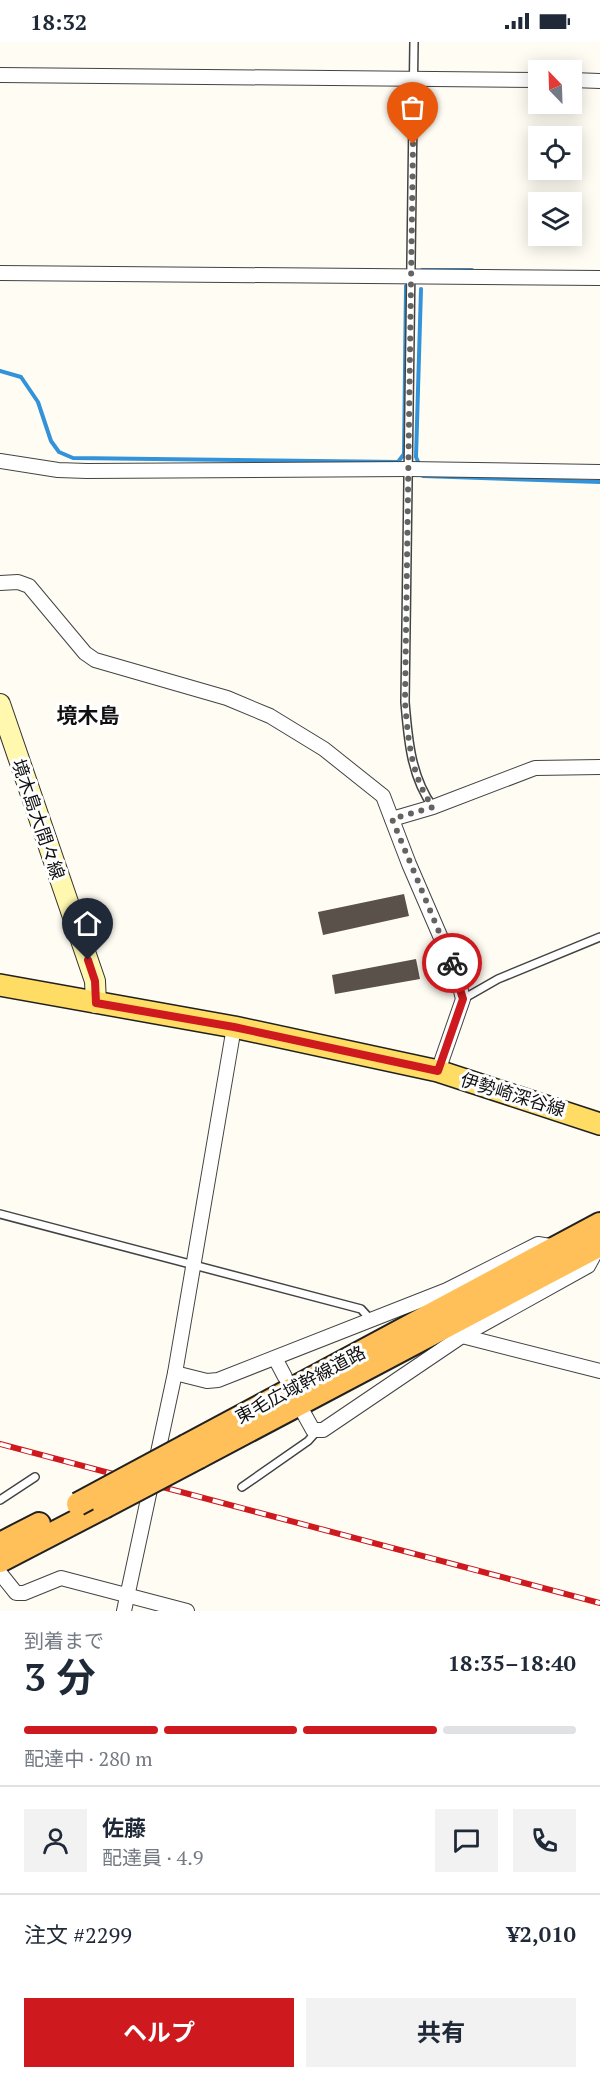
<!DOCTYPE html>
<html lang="ja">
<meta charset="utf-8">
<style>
:root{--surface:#fff;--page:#f2f2f3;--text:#1f2937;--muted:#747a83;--line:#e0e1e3;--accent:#ce1a1e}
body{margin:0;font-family:"PT Serif","Noto Sans JP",serif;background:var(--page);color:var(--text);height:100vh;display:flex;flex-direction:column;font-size:22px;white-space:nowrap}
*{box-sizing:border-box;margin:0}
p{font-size:20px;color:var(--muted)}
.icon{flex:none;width:33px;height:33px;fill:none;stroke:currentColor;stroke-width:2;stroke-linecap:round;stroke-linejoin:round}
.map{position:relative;height:1569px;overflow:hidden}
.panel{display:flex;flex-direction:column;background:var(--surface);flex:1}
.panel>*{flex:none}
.needle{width:39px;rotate:337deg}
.controls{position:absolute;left:528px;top:18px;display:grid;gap:12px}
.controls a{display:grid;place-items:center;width:54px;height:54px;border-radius:0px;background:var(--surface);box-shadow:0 3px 15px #0003;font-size:30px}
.pin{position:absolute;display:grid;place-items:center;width:51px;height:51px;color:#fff;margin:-62px -26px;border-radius:50% 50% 50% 0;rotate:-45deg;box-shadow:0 0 6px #0007}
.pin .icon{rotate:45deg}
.courier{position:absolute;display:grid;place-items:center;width:60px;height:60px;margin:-30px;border:4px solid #ce1a1e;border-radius:50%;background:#fff;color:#222;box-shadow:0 2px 8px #0007}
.overview em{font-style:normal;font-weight:700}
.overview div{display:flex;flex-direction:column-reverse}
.overview{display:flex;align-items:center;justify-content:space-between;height:102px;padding:0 24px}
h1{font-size:39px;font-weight:700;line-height:45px}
.bar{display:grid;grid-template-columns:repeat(4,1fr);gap:9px 6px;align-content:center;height:72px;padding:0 24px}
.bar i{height:8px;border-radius:4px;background:var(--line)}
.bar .on{background:var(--accent)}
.bar p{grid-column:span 4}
.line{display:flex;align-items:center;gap:15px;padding:0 24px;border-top:2px solid var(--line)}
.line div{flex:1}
.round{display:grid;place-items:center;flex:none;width:63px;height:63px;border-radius:0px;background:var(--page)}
.button{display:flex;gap:12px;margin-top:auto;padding:12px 24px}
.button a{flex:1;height:69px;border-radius:0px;background:var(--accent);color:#fff;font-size:24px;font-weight:700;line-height:69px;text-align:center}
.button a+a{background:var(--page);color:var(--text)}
.status{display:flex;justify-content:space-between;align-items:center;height:42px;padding:0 30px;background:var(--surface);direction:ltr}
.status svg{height:16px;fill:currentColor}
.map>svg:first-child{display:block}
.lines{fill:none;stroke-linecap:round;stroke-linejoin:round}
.stream{stroke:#3293da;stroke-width:4}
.building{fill:#5a514b}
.service-casing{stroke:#434343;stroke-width:10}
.minor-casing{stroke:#434343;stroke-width:16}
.secondary-casing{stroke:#323232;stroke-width:22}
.primary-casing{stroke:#212121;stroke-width:24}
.trunk-casing{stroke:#212121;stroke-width:26}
.service{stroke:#fff;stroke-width:7}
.minor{stroke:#fff;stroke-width:14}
.secondary{stroke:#fff8ae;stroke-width:20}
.primary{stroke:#ffdc63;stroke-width:21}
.trunk{stroke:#ffc05a;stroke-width:22}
.rail-casing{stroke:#ce1a1e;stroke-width:6}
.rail{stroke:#fff;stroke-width:4;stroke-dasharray:11;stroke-linecap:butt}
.trunk-bridge-casing{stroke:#212121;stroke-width:26;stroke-linecap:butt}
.trunk-bridge{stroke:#ffc05a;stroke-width:22}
.done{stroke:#64635f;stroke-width:6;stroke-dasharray:0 10.8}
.route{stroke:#ce1a1e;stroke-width:8}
.labels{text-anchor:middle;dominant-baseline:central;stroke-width:6;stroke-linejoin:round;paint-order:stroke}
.street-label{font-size:18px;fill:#101010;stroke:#fff}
.quarter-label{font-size:21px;font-weight:bold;fill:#101010;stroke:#fff}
</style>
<div class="status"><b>18:32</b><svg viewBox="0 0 49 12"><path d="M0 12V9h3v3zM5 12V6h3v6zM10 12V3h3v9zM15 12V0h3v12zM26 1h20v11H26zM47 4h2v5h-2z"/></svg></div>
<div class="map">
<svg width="600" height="1569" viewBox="0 0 600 1569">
<rect width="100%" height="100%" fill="#fffdf3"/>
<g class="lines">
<g class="stream">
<polyline points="422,228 472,228"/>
<polyline points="421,247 416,415 419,422 423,422"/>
<polyline points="0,329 21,335 38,360 51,399 59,410 73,416 399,420"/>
<polyline points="398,420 404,412 406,244"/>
<polyline points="423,434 600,440"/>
</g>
</g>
<g class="building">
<polygon points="404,852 409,874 323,893 318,870"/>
<polygon points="416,917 420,937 335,952 332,933"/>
</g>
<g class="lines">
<defs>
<g id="service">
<path d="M414 0 405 660C408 697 411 735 433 765"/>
<polyline points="463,957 498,937 600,895"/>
<polyline points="0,1172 361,1267 372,1279"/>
<polyline points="242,1445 308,1399 317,1389"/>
<polyline points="0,1458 35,1435"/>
</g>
<g id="minor">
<polyline points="0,33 538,38"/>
<polyline points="572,38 600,39"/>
<polyline points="0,231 600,236"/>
<polyline points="0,419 58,428 87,429 409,427 600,430"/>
<polyline points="0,541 18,540 29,544 85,611 95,618 227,656 270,674 324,707 383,754 409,822 457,933 463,957 438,1029"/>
<polyline points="392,777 433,765 535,726 600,725"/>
<polyline points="462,1294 600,1329"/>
<polyline points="275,1316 285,1335"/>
<polyline points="175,1331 207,1339 218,1338 447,1248 538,1202 556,1205"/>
<polyline points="303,1370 313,1388 323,1388 462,1294 588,1224 598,1206"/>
<polyline points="0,1531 16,1551 24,1551 61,1536 187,1569"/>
<polyline points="124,1569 175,1331 234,985"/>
</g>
<polyline id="secondary" points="0,662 95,939 96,961"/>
<polyline id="primary" points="0,943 234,985 438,1029 600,1082"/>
<g id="trunk">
<polyline points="186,1404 600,1182"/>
<polyline points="199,1415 600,1203"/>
<polyline points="0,1502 39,1482"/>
<polyline points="0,1519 104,1465"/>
</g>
</defs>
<use href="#service" class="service-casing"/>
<use href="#minor" class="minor-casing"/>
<use href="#secondary" class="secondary-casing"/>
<use href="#primary" class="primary-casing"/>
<use href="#trunk" class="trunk-casing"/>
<use href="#service" class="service"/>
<use href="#minor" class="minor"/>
<use href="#secondary" class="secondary"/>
<use href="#primary" class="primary"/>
<use href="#trunk" class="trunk"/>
<defs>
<polyline id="rail" points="0,1402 600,1561"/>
</defs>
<use href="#rail" class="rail-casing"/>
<use href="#rail" class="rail"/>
<defs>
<g id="trunk-bridge">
<polyline points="78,1462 186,1404"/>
<polyline points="104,1465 199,1415"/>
</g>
</defs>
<use href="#trunk-bridge" class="trunk-bridge-casing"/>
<use href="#trunk-bridge" class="trunk-bridge"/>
</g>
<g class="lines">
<path class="done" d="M413 102 405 660C408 697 411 735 433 765L392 777 452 921"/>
<polyline class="route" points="88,918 95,939 96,961 234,985 438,1029 463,957 452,921"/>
</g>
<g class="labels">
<g class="street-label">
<text transform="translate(39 777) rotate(71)">境木島大間々線</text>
<text transform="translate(513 1052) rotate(17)">伊勢崎深谷線</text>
<text transform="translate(300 1342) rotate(-28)">東毛広域幹線道路</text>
</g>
<g class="quarter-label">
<text x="88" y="673">境木島</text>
</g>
</g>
</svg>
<div class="controls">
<a><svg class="needle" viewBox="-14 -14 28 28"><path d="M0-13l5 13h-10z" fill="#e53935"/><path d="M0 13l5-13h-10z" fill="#747a83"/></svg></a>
<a><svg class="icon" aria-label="locate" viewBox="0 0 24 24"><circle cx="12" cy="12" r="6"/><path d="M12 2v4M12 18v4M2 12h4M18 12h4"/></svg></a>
<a><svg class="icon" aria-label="layers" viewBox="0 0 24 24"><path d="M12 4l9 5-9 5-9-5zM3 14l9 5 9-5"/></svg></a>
</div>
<div class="pin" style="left:413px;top:102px;background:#ea580c"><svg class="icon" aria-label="bag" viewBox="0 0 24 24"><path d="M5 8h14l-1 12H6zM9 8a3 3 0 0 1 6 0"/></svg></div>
<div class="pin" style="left:88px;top:918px;background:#1f2937"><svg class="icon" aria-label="home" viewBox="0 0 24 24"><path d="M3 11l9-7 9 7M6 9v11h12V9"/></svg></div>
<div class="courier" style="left:452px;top:921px"><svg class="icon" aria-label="bike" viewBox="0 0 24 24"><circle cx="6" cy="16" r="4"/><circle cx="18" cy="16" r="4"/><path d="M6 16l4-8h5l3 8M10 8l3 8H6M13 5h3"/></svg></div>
</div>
<section class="panel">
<div class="overview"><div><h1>3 分</h1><p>到着まで</p></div><em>18:35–18:40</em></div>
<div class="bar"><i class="on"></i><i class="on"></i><i class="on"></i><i></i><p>配達中 · 280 m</p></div>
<div class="line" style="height:108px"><a class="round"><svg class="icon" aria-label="person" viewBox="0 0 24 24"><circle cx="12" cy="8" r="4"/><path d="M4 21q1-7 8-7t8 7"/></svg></a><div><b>佐藤</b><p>配達員 · 4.9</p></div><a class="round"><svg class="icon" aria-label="chat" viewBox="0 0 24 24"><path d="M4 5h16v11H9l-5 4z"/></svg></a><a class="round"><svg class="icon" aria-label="phone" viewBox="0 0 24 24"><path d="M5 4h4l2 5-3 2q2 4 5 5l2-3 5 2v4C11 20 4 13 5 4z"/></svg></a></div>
<div class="line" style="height:78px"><div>注文 #2299</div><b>¥2,010</b></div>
<div class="button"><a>ヘルプ</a><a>共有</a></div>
</section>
